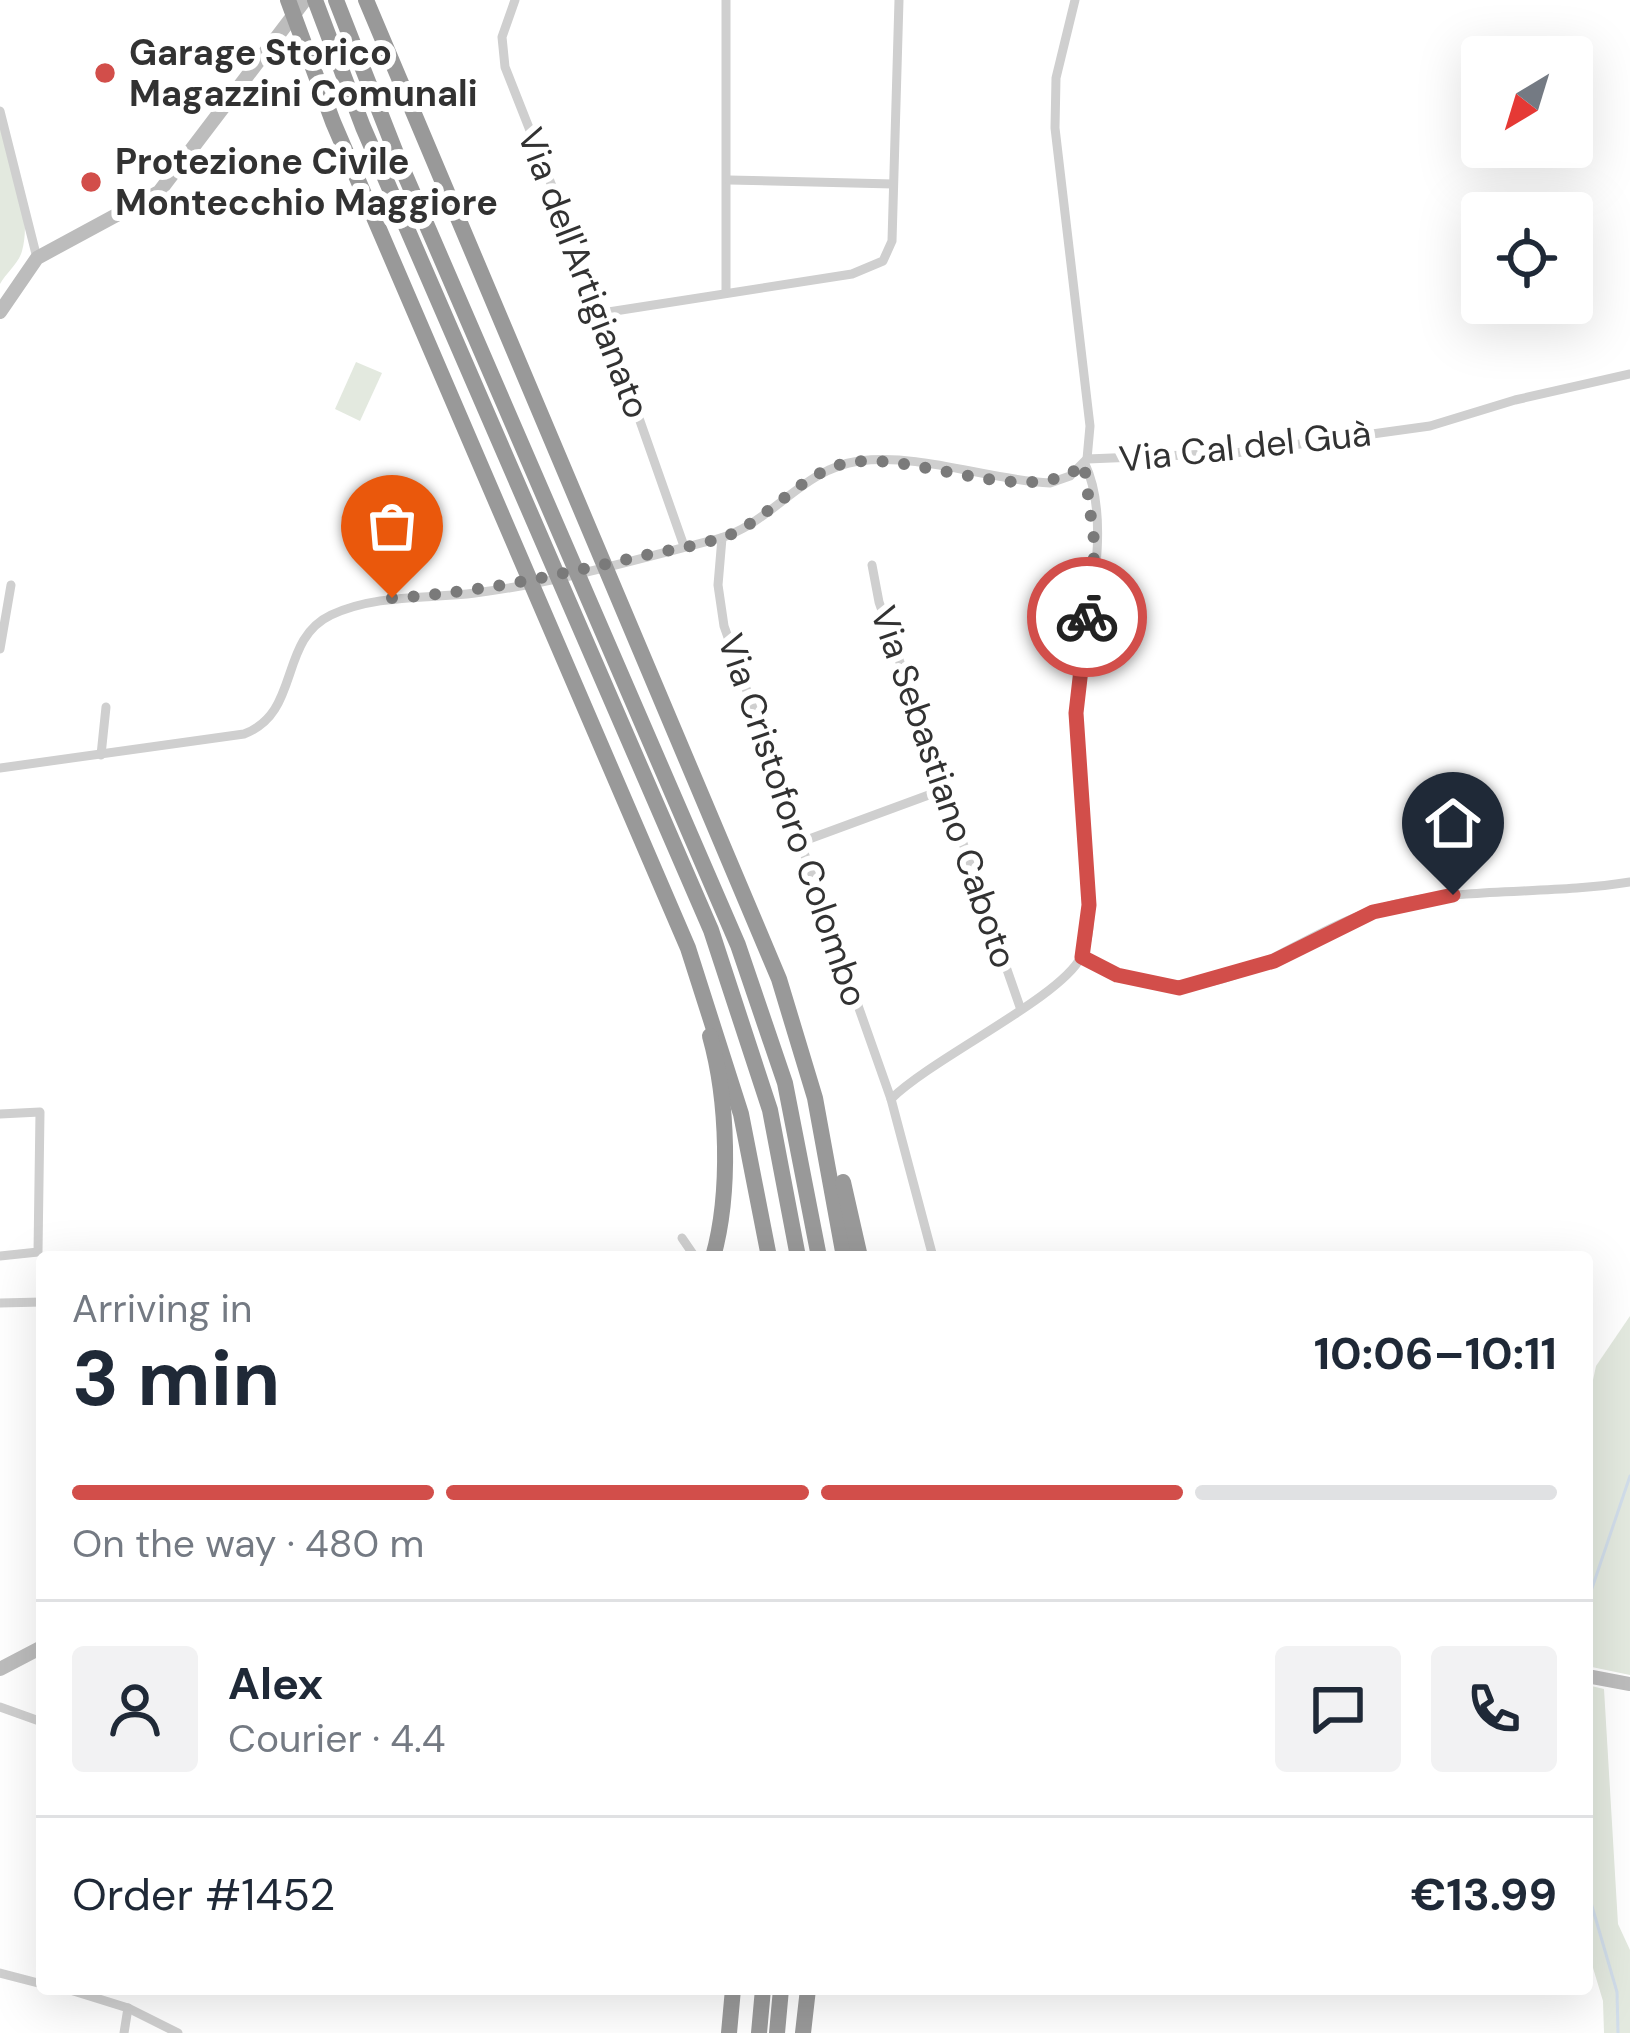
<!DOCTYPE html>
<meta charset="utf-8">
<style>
:root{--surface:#fff;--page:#f2f2f3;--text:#1f2937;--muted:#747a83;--line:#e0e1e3;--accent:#d24e4a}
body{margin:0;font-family:"DM Sans",sans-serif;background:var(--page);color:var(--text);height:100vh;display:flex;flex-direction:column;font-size:45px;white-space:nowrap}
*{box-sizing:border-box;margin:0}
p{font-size:39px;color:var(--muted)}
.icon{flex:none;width:66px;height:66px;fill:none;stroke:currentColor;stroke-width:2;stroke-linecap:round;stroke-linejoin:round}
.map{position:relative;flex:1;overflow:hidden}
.sheet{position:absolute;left:36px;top:1251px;width:1557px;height:744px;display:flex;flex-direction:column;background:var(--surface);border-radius:12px;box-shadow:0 12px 48px #0002}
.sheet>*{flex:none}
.needle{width:78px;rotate:218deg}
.buttons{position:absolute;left:1461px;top:36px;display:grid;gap:24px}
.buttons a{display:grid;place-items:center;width:132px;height:132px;border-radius:12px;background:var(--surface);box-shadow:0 12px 48px #0002;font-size:60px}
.pin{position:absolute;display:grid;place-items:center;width:102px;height:102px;color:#fff;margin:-123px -51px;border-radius:50% 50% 50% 0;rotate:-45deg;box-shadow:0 0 12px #0007}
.pin .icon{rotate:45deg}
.courier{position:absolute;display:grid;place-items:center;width:120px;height:120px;margin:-60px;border:9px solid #d24e4a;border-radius:50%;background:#fff;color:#222;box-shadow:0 3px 15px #0007}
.summary em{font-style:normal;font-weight:700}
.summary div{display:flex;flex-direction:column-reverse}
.summary{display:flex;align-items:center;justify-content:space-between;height:204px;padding:0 36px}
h1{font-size:78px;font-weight:700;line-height:90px}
.bar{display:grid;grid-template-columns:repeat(4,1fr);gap:18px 12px;align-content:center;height:144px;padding:0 36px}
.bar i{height:15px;border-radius:9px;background:var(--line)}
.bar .active{background:var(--accent)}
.bar p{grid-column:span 4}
.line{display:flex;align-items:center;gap:30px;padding:0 36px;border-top:3px solid var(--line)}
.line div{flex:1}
.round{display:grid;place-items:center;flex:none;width:126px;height:126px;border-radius:12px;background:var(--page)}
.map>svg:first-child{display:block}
.green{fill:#e3e9df}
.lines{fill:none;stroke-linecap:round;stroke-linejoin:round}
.stream{stroke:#d1ddea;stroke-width:3}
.street{stroke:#cfcfcf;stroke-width:9}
.secondary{stroke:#bcbcbc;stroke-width:14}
.highway{stroke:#999;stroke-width:16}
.done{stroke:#7a7a7a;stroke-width:12;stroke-dasharray:0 21.6}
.route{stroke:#d24e4a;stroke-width:15}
.poi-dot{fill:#d24e4a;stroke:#fff;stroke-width:4.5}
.labels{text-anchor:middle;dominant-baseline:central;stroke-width:12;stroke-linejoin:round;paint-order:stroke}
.poi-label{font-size:36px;font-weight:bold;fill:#323232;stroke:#fff;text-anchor:start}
.street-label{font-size:36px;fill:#323232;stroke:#fff}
</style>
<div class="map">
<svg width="1630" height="2033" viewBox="0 0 1630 2033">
<rect width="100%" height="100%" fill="#fff"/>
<g class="green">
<path d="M0 124C10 162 33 212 22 251 19 263 6 273 0 284Z"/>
<polygon points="356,362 382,373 360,421 335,409"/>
<polygon points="1630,1316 1630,1675 1587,1666 1587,1408 1596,1366"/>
<polygon points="1587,1685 1604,1689 1618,1924 1630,1950 1630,2033 1604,2033 1603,2001 1587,1948"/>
</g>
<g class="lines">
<g class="stream">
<polyline points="1587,1603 1630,1476"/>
<polyline points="1587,1889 1617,1992 1618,2033"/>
</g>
<g class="street">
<polyline points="515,0 502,37 505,67 602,313 684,546"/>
<polyline points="726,0 726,292"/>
<polyline points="1075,0 1056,78 1055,128 1090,426 1087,459"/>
<polyline points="0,111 37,258"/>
<polyline points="729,180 893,184"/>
<polyline points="602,313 852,274 883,261 892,241 899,0"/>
<polyline points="1087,459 1235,453 1430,426 1515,400 1630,374"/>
<polyline points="722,538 718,585 724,626 891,1099 933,1257"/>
<polyline points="872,565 879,602 1020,1007"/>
<polyline points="0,649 11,585"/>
<polyline points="101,755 106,707"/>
<path d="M0 768 244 734C301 713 278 640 331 615 376 594 427 599 475 593 555 583 639 559 717 539 772 524 801 469 859 461 922 453 987 480 1050 483L1070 476 1087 459"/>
<polyline points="801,842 945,789"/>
<path d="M1082 957C1231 1035 1277 927 1410 901 1482 888 1557 894 1630 882"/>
<path d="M891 1099C934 1057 1060 998 1081 957 1105 914 1075 783 1075 728 1076 652 1118 534 1085 464"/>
<polyline points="0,1114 40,1112 38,1252 0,1256"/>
<polyline points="682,1238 695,1257"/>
<polyline points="0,1303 42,1302"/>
<polyline points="0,1707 42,1722"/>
<polyline points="0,1973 42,1984"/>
<polyline points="67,1989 128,2008 178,2033"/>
<polyline points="124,2033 128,2008"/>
</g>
<g class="secondary">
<polyline points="0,312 37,258 159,192 305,0"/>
<polyline points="0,1669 42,1647"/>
<polyline points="1587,1676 1630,1684"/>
</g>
<g class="highway">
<polyline points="288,0 333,122 688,948 741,1114 769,1257"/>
<polyline points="315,0 363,127 711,930 770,1110 798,1257"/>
<polyline points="336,0 399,161 738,945 785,1083 819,1257"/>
<polyline points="366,0 779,979 815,1098 844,1257"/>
<path d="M710 1036C728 1100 731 1193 713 1257"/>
<polyline points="843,1182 860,1257"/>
<polyline points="729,2033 733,1989"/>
<polyline points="759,2033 763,1989"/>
<polyline points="777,2033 781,1989"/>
<polyline points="803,2033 808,1989"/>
</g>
</g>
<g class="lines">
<path class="done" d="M392 598C474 593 549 577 628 559 660 551 696 547 727 536 773 517 802 470 852 462 921 453 1031 510 1084 464L1095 548 1087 617"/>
<polyline class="route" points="1087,617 1076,713 1089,905 1082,957 1117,975 1179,988 1274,961 1373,912 1453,895"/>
</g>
<g class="poi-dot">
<circle cx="105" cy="73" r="12"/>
<circle cx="91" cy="182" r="12"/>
</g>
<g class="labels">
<g class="poi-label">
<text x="129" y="52">Garage Storico<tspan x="129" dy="41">Magazzini Comunali</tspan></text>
<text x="115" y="161">Protezione Civile<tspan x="115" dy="41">Montecchio Maggiore</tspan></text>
</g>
<g class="street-label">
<text transform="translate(584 273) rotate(69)">Via dell'Artigianato</text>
<text transform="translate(1245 446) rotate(-6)">Via Cal del Guà</text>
<text transform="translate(944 787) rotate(71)">Via Sebastiano Caboto</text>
<text transform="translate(793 820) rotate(71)">Via Cristoforo Colombo</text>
</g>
</g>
</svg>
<div class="buttons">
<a><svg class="needle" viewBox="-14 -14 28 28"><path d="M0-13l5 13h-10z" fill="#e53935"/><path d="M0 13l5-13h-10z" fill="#747a83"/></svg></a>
<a><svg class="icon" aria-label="locate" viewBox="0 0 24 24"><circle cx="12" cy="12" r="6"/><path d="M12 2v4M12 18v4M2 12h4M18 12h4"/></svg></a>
</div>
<div class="pin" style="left:392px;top:598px;background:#ea580c"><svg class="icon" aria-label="bag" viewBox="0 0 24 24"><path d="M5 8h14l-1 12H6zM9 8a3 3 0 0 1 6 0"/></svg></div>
<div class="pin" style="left:1453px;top:895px;background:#1f2937"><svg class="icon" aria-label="home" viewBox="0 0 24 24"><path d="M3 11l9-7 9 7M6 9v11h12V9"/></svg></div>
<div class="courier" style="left:1087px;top:617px"><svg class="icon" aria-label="bike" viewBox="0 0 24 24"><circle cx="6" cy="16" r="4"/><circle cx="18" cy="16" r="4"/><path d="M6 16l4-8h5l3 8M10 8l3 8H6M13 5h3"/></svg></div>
<section class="sheet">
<div class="summary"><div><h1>3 min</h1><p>Arriving in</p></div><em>10:06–10:11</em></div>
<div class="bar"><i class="active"></i><i class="active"></i><i class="active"></i><i></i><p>On the way · 480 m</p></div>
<div class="line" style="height:216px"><a class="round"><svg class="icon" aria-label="person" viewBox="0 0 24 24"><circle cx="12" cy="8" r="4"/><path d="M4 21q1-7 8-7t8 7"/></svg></a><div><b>Alex</b><p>Courier · 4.4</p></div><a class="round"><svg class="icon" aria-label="chat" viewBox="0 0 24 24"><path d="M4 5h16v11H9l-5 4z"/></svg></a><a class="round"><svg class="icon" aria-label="phone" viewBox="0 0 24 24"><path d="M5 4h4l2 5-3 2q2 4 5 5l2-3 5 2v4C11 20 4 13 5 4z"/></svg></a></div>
<div class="line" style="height:156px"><div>Order #1452</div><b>€13.99</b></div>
</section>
</div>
